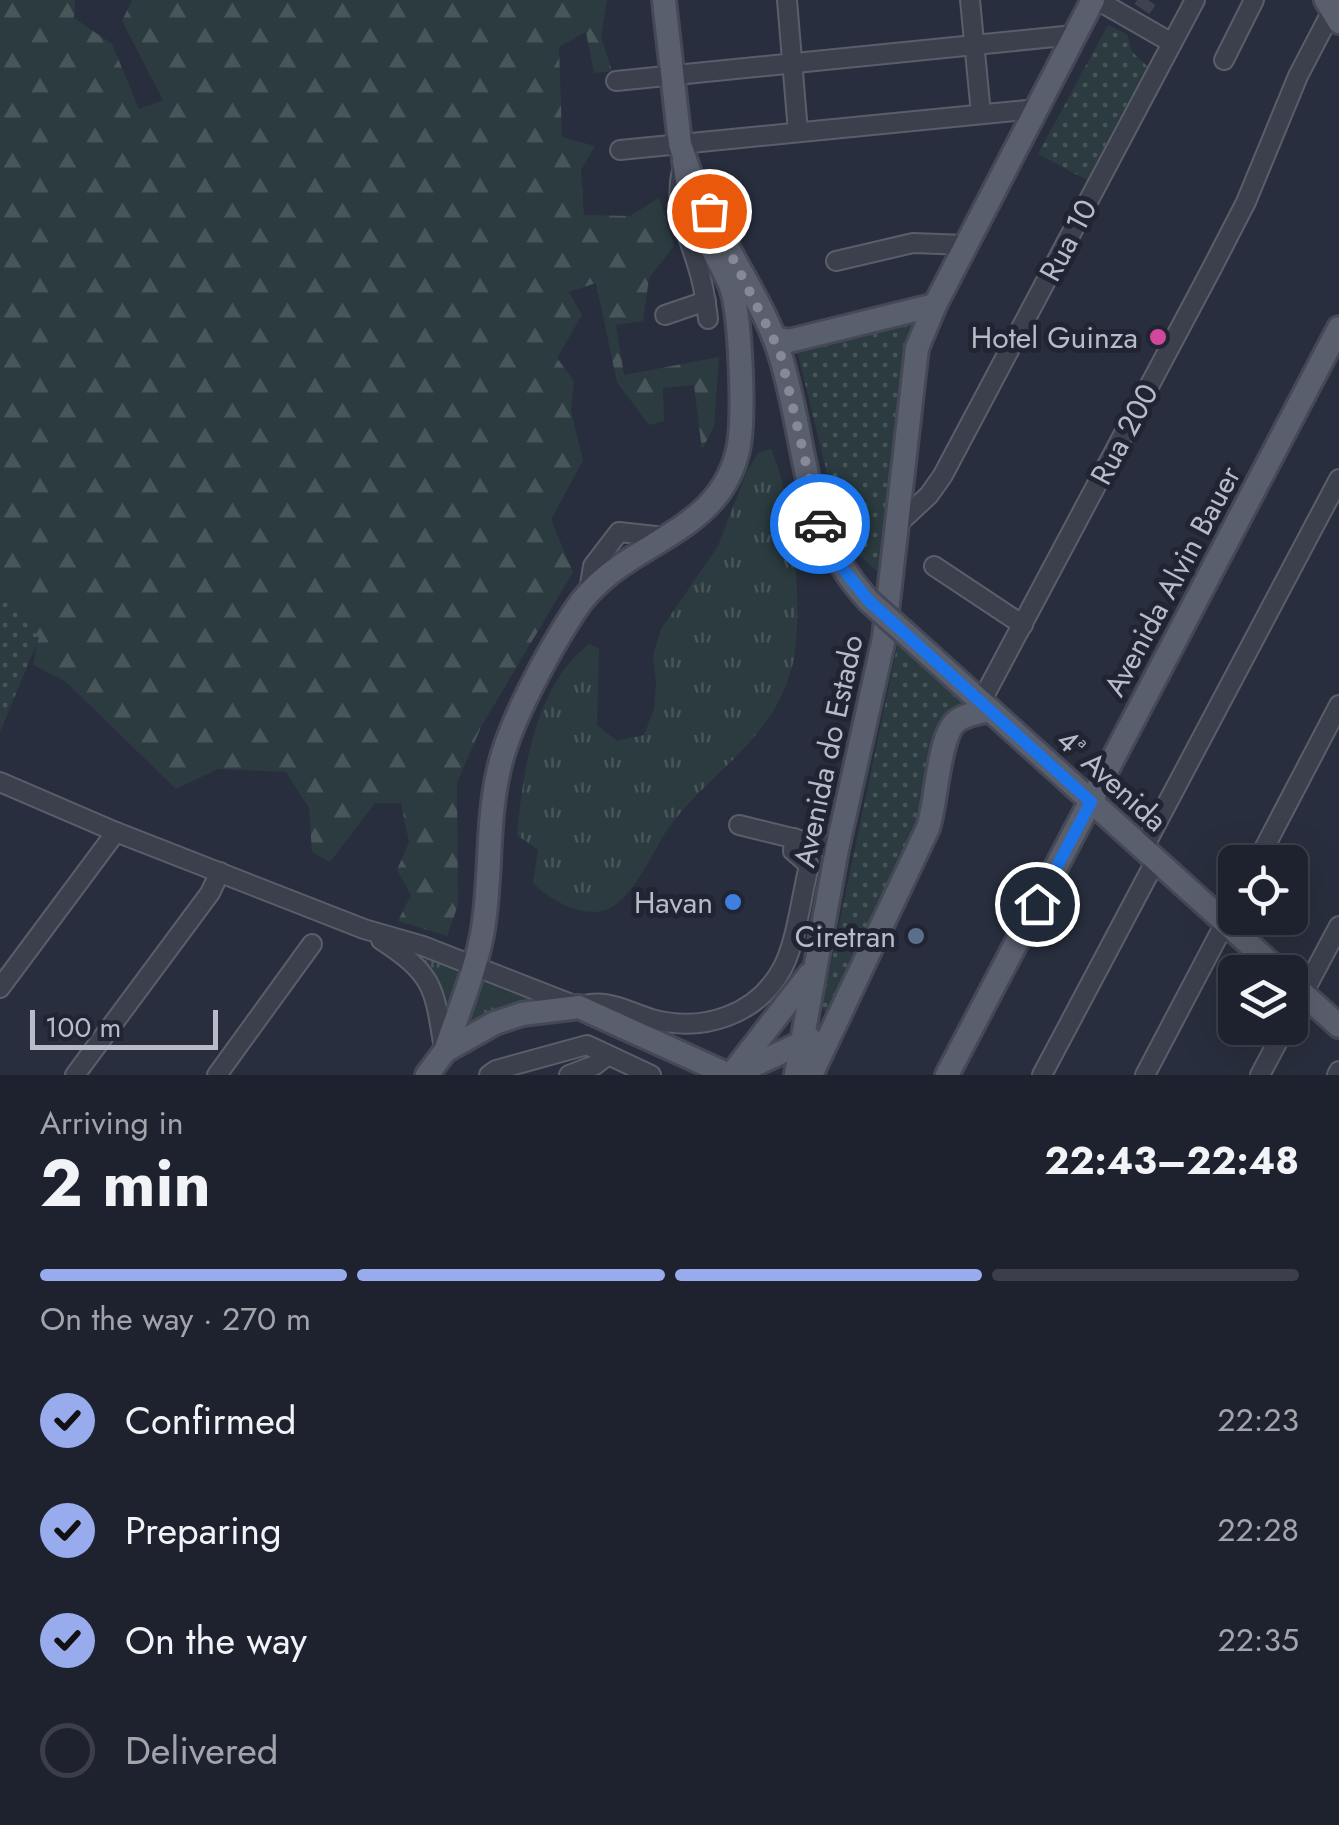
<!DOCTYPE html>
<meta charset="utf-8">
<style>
:root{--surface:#1e222e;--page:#2b2f3a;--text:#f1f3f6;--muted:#a1a4aa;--line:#3c3f4a;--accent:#98aced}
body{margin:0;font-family:Jost,sans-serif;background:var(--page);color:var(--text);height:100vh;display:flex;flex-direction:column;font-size:38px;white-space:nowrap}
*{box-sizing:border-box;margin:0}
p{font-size:32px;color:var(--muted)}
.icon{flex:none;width:55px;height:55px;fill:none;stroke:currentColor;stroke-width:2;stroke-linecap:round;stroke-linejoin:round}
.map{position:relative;height:1075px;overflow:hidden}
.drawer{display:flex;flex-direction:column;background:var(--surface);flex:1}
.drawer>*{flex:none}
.tools{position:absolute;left:1218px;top:845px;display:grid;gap:20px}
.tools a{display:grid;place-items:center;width:90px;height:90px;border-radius:15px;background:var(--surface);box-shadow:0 10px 40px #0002,0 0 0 2px var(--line);font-size:50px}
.scale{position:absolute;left:30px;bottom:25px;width:188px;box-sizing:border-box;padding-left:10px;border:5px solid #b8bcc8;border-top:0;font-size:28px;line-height:35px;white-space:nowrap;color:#b8bcc8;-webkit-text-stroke:8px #212533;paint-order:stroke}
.pin{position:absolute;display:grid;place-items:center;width:85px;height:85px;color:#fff;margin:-42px;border:5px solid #fff;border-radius:50%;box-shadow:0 2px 10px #0007}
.courier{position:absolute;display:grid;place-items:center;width:100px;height:100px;margin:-50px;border:8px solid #1a73e8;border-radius:50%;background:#fff;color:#222;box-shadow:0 2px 12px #0007}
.headline em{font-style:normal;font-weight:700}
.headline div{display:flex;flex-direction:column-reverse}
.headline{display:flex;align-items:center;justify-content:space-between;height:170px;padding:0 40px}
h1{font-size:65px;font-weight:700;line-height:75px}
.bar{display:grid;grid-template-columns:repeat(4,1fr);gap:15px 10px;align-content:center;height:120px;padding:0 40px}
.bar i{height:12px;border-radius:8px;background:var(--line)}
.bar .selected{background:var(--accent)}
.bar p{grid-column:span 4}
ol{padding:0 40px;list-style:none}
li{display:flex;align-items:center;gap:30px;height:110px}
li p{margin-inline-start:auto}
li .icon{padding:10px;border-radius:50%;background:var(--accent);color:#111;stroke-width:4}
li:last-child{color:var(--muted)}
li i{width:55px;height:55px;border:5px solid var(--line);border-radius:50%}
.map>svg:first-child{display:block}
.grass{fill:url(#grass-tufts)}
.forest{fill:url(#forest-firs)}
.park{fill:url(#park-dots)}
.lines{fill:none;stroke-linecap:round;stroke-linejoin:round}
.minor-tunnel{stroke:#3e4352;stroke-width:18;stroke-dasharray:18 9;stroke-linecap:butt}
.minor-casing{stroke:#5a5e6b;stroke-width:22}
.major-casing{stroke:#454957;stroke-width:28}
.minor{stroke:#3c404d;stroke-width:18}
.major{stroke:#5a5f6d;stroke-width:22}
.major-bridge-casing{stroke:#454957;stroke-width:28;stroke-linecap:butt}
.major-bridge{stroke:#5a5f6d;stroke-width:22}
.done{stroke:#868a97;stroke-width:10;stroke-dasharray:0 18}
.route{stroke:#1a73e8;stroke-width:12}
.hotel-dot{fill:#d1479c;stroke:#212533;stroke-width:4}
.shop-dot{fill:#3f7fe0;stroke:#212533;stroke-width:4}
.service-dot{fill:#5c6f8a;stroke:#212533;stroke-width:4}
.labels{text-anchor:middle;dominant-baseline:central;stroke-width:10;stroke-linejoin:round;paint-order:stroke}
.street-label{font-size:30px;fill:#b8bcc8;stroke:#212533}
.poi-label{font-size:30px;fill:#b8bcc8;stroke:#212533;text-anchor:end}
</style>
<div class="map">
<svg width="1339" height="1075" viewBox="0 0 1339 1075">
<defs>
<pattern id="grass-tufts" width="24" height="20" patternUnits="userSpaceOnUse" patternTransform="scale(2.5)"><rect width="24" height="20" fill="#2b3b3f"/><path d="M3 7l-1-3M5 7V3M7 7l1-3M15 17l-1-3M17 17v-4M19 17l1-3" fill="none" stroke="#485559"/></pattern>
<pattern id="forest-firs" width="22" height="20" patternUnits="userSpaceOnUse" patternTransform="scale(2.5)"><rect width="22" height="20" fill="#2b3b3f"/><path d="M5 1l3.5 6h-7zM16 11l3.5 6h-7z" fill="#485559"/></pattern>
<pattern id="park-dots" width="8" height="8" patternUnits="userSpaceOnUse" patternTransform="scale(2.5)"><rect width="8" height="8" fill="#2b3b3f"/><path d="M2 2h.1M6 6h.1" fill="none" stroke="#485559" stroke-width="1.8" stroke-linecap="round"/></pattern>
</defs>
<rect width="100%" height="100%" fill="#282e3d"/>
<g class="grass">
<path d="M771 449C793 497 805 616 792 667 773 739 713 770 672 823 654 846 633 904 602 911 578 916 549 899 533 883L538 850 517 835C523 770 535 686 589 644L599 648 597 725 617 741 644 735 654 709 656 682 653 655 661 629 718 546 747 471 758 453Z"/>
<path d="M410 947 469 970 448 1032C443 993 438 975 410 947Z"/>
<polygon points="481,973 548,1001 457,1035"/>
</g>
<polygon class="forest" points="0,0 75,0 74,18 112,44 139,109 163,100 122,21 132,0 607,0 601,37 612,71 594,73 586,32 559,47 562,137 595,146 581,170 584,215 630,216 659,198 674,246 649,278 643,321 616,325 624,375 719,357 714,426 702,450 694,385 663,388 664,421 649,425 617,382 596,283 569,292 582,315 557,358 574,381 571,411 583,460 551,520 573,572 481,727 457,783 458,905 447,936 398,921 411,895 397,870 409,842 401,803 375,803 330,862 312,852 309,808 286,772 218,769 176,789 65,681 33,665 38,638 0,587"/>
<g class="park">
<polygon points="1108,25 1127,34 1132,52 1147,66 1087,180 1038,154"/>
<polygon points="918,315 877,571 844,542 796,347"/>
<polygon points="0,587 39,638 0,732"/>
<polygon points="898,642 966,704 945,721 934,737 932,785 921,821 826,1014 822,1006"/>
</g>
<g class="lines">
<polyline class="minor-tunnel" points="1142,9 1148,0"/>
<defs>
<g id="minor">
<polyline points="787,0 798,132"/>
<polyline points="970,0 981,114"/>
<polyline points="1097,0 1172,43"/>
<polyline points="1224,60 1254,0"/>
<polyline points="616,81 1074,35"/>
<polyline points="620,150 1036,109"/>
<path d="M682 170C673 208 689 235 699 271 704 287 706 303 708 319"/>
<polyline points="836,261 913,243 966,245"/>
<polyline points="665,315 706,301"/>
<polyline points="899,523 929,495 943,475 1195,0"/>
<polyline points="934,566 1023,625"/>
<polyline points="589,591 593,566 619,532 665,537"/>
<polyline points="981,702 1212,268 1246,202 1298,76 1335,5"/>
<path d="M0 782 116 832 364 929 423 946 579 1007C605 997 626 1011 652 1019 703 1033 758 1015 783 967 796 942 801 899 808 870V864L793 851 794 838"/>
<polyline points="739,825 837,849"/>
<polyline points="1143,849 1339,479"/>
<polyline points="1257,862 1339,705"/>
<path d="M381 940C435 975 434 988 444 1049"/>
<polyline points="0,988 116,832"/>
<polyline points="1290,1018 1339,926"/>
<polyline points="75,1075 210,893 220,872"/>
<polyline points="217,1075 312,944"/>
<polyline points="489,1075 496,1070 587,1045 651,1075"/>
<polyline points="569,1075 595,1065 608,1055"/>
<polyline points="1042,1075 1156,860"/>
<polyline points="1145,1075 1235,904"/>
<polyline points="1260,1075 1285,1028"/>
<polyline points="1337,1075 1339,1071"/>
</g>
<g id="major">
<polyline points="664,0 680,144 690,174"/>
<polyline points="1326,0 1339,22"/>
<path d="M727 246C746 282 770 319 781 358 808 447 801 528 869 601"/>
<polyline points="774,338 789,341 935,305"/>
<polyline points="905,633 1280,972"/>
<polyline points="1290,982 1339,1026"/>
<path d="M445 1051C458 1013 474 975 482 935 492 881 486 824 499 769 509 723 548 652 574 612 620 539 722 539 739 445 744 415 741 316 731 287 722 264 707 242 697 219 689 200 687 180 684 160"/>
<polyline points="735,1074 810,1039"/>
<polyline points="427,1075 445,1051 495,1023 522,1014 579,1007 729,1075"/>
<polyline points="731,1075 809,975"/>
<polyline points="796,1075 837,849 884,638 917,348 935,305 1093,0"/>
<path d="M811 1075 928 828C937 802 938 733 958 720 967 714 980 712 990 710"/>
<polyline points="947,1075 1339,328"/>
</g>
</defs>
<use href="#minor" class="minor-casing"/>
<use href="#major" class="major-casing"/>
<use href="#minor" class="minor"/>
<use href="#major" class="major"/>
<defs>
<polyline id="major-bridge" points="869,601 905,633"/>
</defs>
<use href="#major-bridge" class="major-bridge-casing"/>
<use href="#major-bridge" class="major-bridge"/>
</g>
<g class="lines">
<polyline class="done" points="709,211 780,352 820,524"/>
<polyline class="route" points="820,524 842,568 869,601 1091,802 1037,904"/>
</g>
<circle class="hotel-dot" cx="1158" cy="337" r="10"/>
<circle class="shop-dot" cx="733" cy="902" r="10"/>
<circle class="service-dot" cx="916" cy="936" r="10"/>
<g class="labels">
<g class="street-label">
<text transform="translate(1068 240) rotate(-62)">Rua 10</text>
<text transform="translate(1124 434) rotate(-62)">Rua 200</text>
<text transform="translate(1172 581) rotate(-62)">Avenida Alvin Bauer</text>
<text transform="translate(828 751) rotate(-78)">Avenida do Estado</text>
<text transform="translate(1112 780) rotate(42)">4ª Avenida</text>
</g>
<g class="poi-label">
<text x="1138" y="337">Hotel Guinza</text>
<text x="713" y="902">Havan</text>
<text x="896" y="936">Ciretran</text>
</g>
</g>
</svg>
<div class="tools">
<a><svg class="icon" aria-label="locate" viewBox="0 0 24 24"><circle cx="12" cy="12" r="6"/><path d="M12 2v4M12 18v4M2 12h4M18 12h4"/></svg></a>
<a><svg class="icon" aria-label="layers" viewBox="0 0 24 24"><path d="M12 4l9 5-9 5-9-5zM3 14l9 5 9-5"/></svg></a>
</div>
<div class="scale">100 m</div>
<div class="pin" style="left:709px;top:211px;background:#ea580c"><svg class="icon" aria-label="bag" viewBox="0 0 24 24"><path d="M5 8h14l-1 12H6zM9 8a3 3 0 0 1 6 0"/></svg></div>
<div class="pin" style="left:1037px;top:904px;background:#1f2937"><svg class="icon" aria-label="home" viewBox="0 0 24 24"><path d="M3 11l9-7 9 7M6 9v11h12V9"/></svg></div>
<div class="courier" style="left:820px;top:524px"><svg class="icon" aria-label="car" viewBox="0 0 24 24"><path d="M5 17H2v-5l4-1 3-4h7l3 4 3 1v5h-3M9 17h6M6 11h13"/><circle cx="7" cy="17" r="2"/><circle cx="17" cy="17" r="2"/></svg></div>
</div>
<section class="drawer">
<div class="headline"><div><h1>2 min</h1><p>Arriving in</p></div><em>22:43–22:48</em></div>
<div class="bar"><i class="selected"></i><i class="selected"></i><i class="selected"></i><i></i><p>On the way · 270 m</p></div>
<ol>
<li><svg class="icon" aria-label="check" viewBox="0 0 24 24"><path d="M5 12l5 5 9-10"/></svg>Confirmed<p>22:23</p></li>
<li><svg class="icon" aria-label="check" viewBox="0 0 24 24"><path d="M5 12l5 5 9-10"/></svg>Preparing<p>22:28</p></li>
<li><svg class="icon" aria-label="check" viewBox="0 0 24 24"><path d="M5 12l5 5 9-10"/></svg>On the way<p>22:35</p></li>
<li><i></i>Delivered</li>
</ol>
</section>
